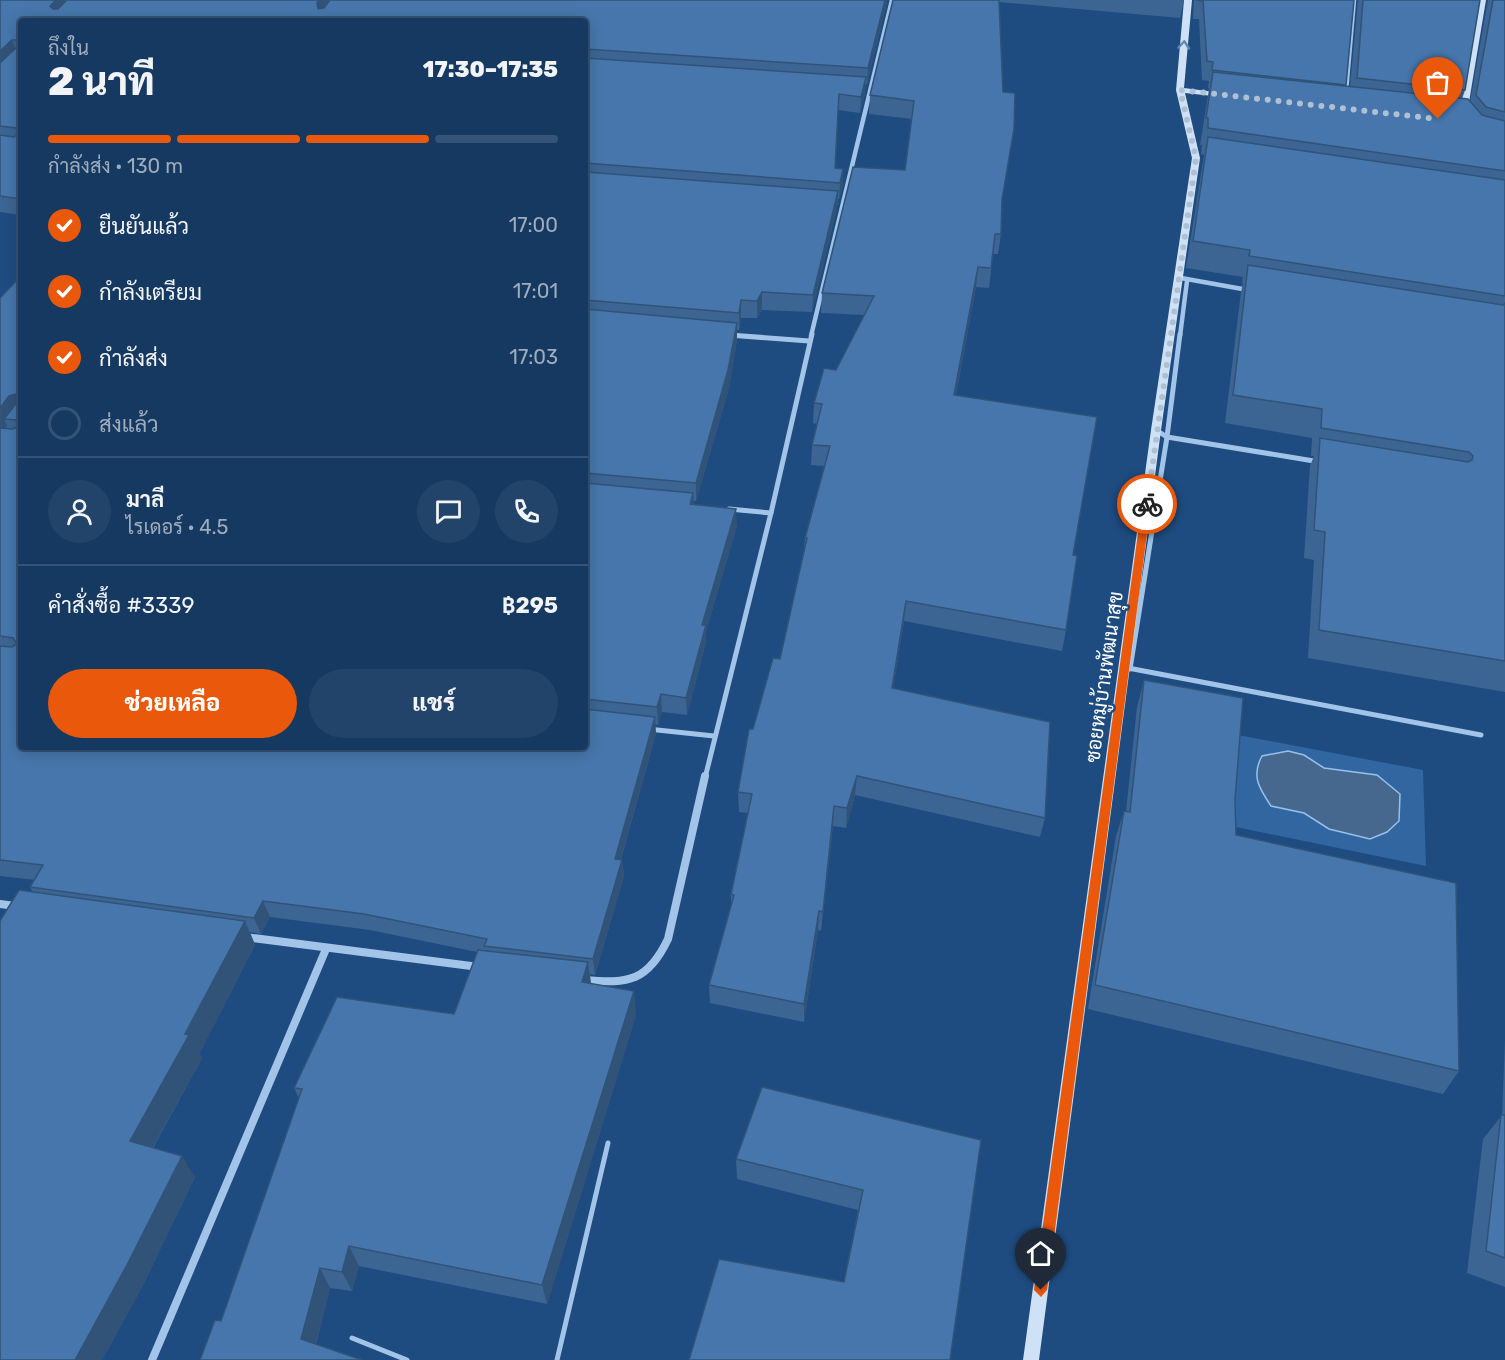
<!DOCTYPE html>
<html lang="th">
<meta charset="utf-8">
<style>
:root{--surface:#163961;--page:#23446a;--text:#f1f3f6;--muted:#9eacbd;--line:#355376;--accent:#ea580c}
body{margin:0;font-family:Rubik,Sarabun,sans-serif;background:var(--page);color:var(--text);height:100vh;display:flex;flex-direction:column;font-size:22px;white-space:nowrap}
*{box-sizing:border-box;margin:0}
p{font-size:20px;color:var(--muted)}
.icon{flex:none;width:33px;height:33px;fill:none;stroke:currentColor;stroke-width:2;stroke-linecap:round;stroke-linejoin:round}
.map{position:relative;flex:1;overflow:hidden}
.sheet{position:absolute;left:18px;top:18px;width:570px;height:732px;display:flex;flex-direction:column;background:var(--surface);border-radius:6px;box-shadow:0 3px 15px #0003,0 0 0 2px var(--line)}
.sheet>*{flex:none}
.pin{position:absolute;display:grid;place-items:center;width:51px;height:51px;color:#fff;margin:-62px -26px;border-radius:50% 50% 50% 0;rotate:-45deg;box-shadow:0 0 6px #0007}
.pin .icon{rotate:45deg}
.courier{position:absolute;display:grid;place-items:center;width:60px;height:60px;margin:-30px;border:4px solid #ea580c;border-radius:50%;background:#fff;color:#222;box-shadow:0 2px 8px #0007}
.summary em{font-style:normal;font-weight:800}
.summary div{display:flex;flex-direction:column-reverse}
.summary{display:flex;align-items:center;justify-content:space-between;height:102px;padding:0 30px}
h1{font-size:39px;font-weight:800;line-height:45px}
.bar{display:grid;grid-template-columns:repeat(4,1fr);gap:9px 6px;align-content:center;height:72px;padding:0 30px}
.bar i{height:8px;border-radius:4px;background:var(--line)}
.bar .current{background:var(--accent)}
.bar p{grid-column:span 4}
.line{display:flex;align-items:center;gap:15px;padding:0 30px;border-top:2px solid var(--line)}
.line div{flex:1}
.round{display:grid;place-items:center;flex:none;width:63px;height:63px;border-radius:32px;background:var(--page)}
ol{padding:0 30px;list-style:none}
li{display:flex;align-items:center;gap:18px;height:66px}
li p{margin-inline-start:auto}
li .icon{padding:6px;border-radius:50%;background:var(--accent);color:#fff;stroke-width:4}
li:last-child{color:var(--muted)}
li i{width:33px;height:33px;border:3px solid var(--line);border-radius:50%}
.action{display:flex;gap:12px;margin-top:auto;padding:12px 30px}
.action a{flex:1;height:69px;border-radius:36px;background:var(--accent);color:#fff;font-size:24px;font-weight:800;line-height:69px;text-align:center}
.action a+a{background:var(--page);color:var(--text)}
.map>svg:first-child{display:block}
.green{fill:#3166a0}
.water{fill:#46678e;stroke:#97c0eb;stroke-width:1.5}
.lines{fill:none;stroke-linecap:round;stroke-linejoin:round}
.lane{stroke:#a3c4e9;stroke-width:5}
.street-far2{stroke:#a3c4e9;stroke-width:4.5}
.street-far1{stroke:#a3c4e9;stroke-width:5}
.street{stroke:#a3c4e9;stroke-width:8}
.secondary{fill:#cee1f7;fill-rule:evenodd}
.wall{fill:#3c6593}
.shaded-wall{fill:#315378}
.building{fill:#4676ab;stroke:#315378;stroke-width:1.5}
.oneway{stroke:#6488b0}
.route{fill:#ea580c}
.done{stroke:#b0c0d3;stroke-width:6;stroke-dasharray:0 10.8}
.labels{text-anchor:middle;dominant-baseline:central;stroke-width:5;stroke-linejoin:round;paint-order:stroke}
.street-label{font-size:20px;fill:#fff;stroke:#1e4c81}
</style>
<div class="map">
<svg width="1505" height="1360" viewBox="0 0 1505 1360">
<rect width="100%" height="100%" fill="#1e4c81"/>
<polygon class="green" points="1233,734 1423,770 1426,866 1226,825"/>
<path class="water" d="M1288 751 1304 755 1324 768 1377 775 1400 794 1399 821 1387 832 1370 839 1329 829 1304 813 1271 806C1259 788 1251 776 1262 756Z"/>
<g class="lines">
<g class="lane">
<polyline points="352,1338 407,1360"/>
<polyline points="557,1360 608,1143"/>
</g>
<g class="street-far2">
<polyline points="1346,92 1354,0"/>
<polyline points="1181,278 1248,290"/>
<polyline points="729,335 737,336"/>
<polyline points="811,336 892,0"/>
<polyline points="1180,336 1187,281"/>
</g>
<g class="street-far1">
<polyline points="729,335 809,341"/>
<polyline points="1156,430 1167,437 1320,462"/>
<polyline points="729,509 771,513"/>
<polyline points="1128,668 1481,735"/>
<polyline points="1130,669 1167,437 1180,334"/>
<polyline points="648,729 714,736"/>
<polyline points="705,778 771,513 812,334"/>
</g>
<g class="street">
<polyline points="0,904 15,906"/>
<polyline points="245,937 479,967"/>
<path d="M585 980C629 984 648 981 668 939L705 776"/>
<polyline points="152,1360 326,949"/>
</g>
<g class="secondary">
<polygon points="1184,0 1192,0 1184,88 1222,93 1226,95 1222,97 1185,93 1200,158 1161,430 1039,1360 1023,1360 1151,430 1192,158 1176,90"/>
<polygon points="1478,0 1486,0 1467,114 1463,116 1459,114"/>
</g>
</g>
<g class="wall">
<polygon points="0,0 887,2 867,84 865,84 865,93 860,113 838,110 835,168 843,185 839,199 838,199 837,208 812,312 762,310 757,318 741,318 739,330 737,330 737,340 729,388 696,501 693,501 694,505 737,526 706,631 706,642 687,715 662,712 658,725 655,724 656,734 621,859 622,860 624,876 595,975 590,974 591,984 636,1015 547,1304 359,1266 352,1291 330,1288 316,1344 221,1321 299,1098 294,1088 454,1014 477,952 370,930 270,917 261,934 250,932 255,945 199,1054 202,1058 153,1148 195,1177 143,1285 102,1360 0,1360 33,892 30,887 35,880 0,876 0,298 21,276 21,747 585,747 585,21 21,21 21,215 0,212"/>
<polygon points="893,0 1184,0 1180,18 999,2 1003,92 1011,148 1001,205 1001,234 998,254 993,254 989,288 976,287 956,395 1073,555 1066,630 1062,651 904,621 893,689 1045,818 1040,837 855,795 846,828 833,826 821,931 818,930 804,1022 710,1003 709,985 731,907 731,894 748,813 739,812 738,792 753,729 780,659 804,550 805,538 824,466 811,465 812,445 817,424 813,423 814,403 836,370 864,315 821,313 822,293 905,170 912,119 869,114 870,95"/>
<polygon points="1194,0 1354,0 1345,86 1350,87 1358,0 1480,0 1465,90 1462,99 1470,102 1488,0 1505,0 1505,692 1308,658 1314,560 1304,558 1310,466 1314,456 1311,456 1312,438 1225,423 1241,292 1243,283 1242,283 1243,277 1186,268 1204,155 1201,154 1202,145 1200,145 1209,89 1208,88 1209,81 1202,80 1199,19 1193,19"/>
<polygon points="1144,680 1235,800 1236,835 1459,1071 1443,1094 1088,1009 1116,836 1124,811 1126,811 1137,707"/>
<polygon points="1505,1040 1505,1287 1467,1273 1483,1139 1502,1115"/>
<polygon points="981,1140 844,1282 858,1210 737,1179 736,1159"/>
</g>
<g class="shaded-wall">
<polygon points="56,0 76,0 56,21 50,6"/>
<polygon points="319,0 333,0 320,19 317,3"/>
<polygon points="885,0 887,0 887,2 867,84 868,68"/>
<polygon points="12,40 18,56 0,73 0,51"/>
<polygon points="866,77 865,93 860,113 861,97"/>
<polygon points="1014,129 1011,148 999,219 1002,199"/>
<polygon points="843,169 843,185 839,199 840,183"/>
<polygon points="838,191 837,208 812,312 813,295"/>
<polygon points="978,267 976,287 952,415 954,395"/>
<polygon points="762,292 762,310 757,318 757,301"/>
<polygon points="741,300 741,318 739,330 739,313"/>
<polygon points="737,323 737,340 729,388 696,501 696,483"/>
<polygon points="16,394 21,406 4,419 7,426 0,436 0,408 9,396"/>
<polygon points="693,493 694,510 690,504"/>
<polygon points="736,509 737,526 706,631 706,642 687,715 686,698 702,625"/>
<polygon points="906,601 904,621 890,708 892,688"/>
<polygon points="661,694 662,712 658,725 657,707"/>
<polygon points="655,717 656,734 616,875 615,859"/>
<polygon points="857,776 855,795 846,828 847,808"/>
<polygon points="834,806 833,826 821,931 823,912"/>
<polygon points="622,860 624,876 595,975 593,959"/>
<polygon points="263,901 270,917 261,934 254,918"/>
<polygon points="819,911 818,930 804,1022 804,1004"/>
<polygon points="245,921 255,945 199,1054 202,1058 144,1163 130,1141"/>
<polygon points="588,962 591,986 582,982"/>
<polygon points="634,991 636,1015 547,1304 542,1285"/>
<polygon points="182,1156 195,1177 143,1285 102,1360 75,1360"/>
<polygon points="349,1246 359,1266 352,1291 342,1272"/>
<polygon points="320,1268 330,1288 312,1358 301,1339"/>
</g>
<g class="building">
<polygon points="0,0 56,0 50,6 53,9 58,9 67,0 319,0 317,3 318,9 324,8 330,0 885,0 868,68 585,49 585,21 21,21 21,199 0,196 0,135 14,137 19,133 16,128 0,126 0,63 18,46 19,40 12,40 0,51"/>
<polygon points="893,0 999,0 1003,92 1015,93 1014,129 1002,199 1001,234 995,234 991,268 978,267 954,395 1097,417 1073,555 1077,556 1066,630 906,601 892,688 1050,722 1045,818 857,776 847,808 834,806 823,912 819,911 804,1004 709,985 734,895 731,894 752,794 738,792 749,729 753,729 773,658 780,659 807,538 805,538 830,446 812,445 822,404 814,403 824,368 836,370 874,296 822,293 853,167 905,170 914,101 870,95"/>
<polygon points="1196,0 1354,0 1346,85 1212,70 1213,62 1207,61 1203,1"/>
<polygon points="1363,0 1480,0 1465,90 1357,78"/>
<polygon points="1493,0 1505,0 1505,112 1486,107 1476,95"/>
<polygon points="585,58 866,77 861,97 839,94 835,168 843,169 840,183 585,163"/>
<polygon points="1213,72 1468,99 1482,115 1505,121 1505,171 1208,128 1208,118 1206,118"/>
<polygon points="1208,137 1505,180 1505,296 1249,256 1250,250 1193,241"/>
<polygon points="585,172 838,191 813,295 762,292 757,301 741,300 739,313 585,300"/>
<polygon points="1248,265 1503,305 1505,303 1505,661 1319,630 1325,532 1314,530 1320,438 1468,462 1472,460 1473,456 1469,452 1321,428 1322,409 1233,395"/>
<polygon points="21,276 21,747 585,747 585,709 655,717 615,859 622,860 593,959 484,946 487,939 364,914 263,901 254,918 30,887 43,865 0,860 0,646 12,647 17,644 13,638 0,636 0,428 13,429 17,427 16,420 4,419 18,401 16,394 9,396 0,408 0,298"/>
<polygon points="585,309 737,323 728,370 696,483 585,473"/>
<polygon points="585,483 693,493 690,504 736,509 702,625 706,625 686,698 661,694 657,707 585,699"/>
<polygon points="1144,680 1243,698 1235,800 1236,835 1456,883 1459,1071 1095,985 1124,811 1130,812"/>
<polygon points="19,890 245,921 185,1034 189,1035 130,1141 182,1156 127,1265 75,1360 0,1360 0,921"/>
<polygon points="478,950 588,962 582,982 634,991 542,1285 349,1246 342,1272 320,1268 301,1339 362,1360 200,1360 215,1320 221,1321 302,1089 294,1088 337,997 454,1014"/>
<polygon points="762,1087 981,1140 950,1360 689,1360 719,1259 844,1282 863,1190 736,1159"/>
<polygon points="1501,1115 1505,1115 1505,1258 1486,1251"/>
</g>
<defs><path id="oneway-chevron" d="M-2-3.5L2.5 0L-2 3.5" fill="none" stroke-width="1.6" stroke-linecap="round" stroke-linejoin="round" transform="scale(1.5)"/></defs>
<use class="oneway" href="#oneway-chevron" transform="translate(1184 45) rotate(-85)"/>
<polygon class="route" points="1147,502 1151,504 1047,1290 1041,1297 1034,1290 1142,504"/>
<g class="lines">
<polyline class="done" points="1147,504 1196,158 1180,90 1438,119"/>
</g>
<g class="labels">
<g class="street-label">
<text transform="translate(1104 677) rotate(-82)">ซอยหมู่บ้านพัฒนาสุข</text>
</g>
</g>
</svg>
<div class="pin" style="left:1438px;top:119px;background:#ea580c"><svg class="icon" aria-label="bag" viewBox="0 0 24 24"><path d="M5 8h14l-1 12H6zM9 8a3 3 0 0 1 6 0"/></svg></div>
<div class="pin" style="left:1041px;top:1290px;background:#1f2937"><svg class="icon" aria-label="home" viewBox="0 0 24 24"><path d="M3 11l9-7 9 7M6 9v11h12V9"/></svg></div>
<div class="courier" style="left:1147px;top:504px"><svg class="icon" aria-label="bike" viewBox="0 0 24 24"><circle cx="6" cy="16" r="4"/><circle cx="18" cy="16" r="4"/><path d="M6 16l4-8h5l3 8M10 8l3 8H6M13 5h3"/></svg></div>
<section class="sheet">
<div class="summary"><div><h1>2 นาที</h1><p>ถึงใน</p></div><em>17:30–17:35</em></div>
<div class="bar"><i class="current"></i><i class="current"></i><i class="current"></i><i></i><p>กำลังส่ง · 130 m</p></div>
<ol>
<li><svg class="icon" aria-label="check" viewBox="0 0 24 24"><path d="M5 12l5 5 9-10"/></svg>ยืนยันแล้ว<p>17:00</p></li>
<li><svg class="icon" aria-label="check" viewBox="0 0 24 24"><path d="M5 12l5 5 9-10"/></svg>กำลังเตรียม<p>17:01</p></li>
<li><svg class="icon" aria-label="check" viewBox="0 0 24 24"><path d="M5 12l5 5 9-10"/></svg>กำลังส่ง<p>17:03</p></li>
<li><i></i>ส่งแล้ว</li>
</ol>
<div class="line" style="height:108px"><a class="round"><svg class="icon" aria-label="person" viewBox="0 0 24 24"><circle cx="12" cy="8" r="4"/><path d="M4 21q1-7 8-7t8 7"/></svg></a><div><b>มาลี</b><p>ไรเดอร์ · 4.5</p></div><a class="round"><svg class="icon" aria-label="chat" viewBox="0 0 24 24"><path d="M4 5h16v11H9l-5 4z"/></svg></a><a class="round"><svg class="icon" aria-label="phone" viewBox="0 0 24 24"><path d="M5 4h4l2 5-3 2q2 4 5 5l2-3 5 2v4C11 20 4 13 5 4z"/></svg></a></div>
<div class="line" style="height:78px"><div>คำสั่งซื้อ #3339</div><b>฿295</b></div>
<div class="action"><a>ช่วยเหลือ</a><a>แชร์</a></div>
</section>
</div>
